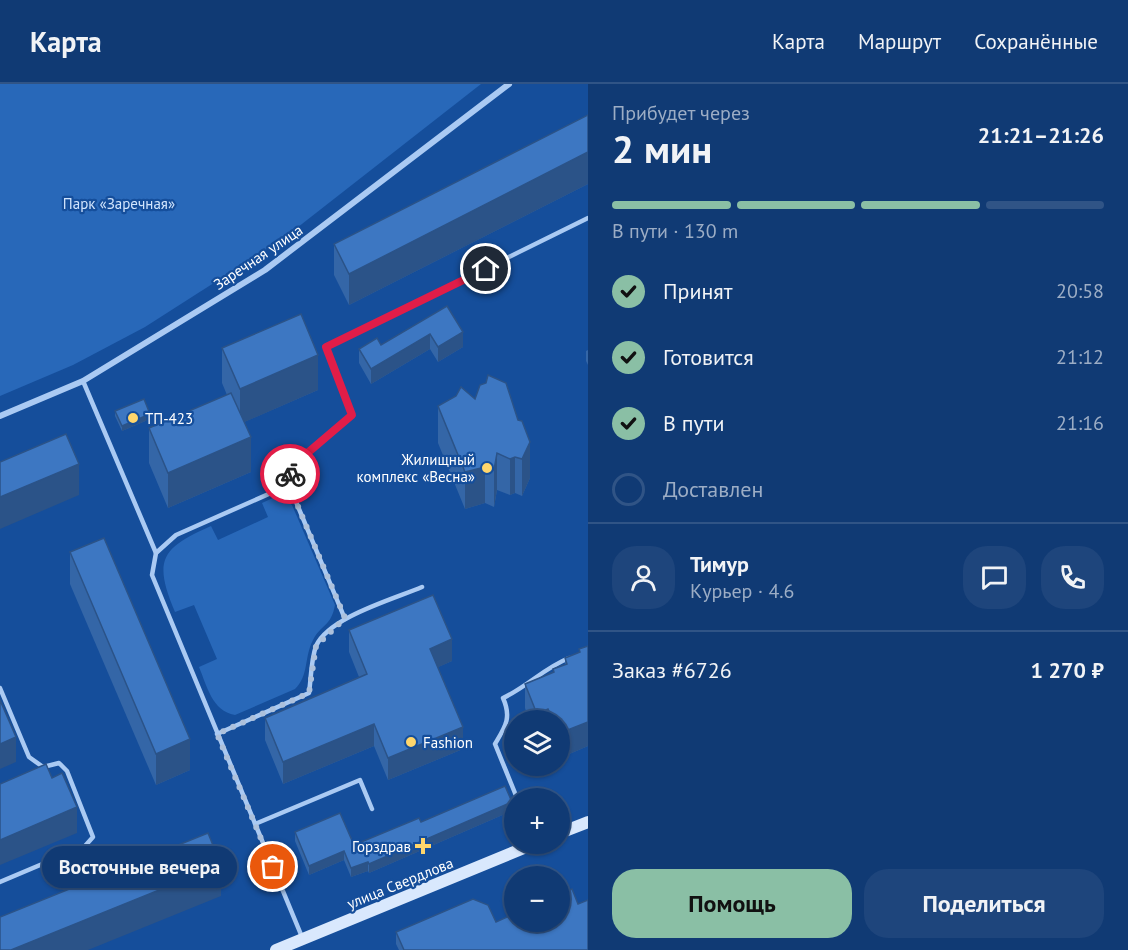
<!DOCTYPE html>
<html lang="ru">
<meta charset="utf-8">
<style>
:root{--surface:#103a74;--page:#1e457c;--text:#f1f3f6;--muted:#9cadc5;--line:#305486;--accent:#8abfa5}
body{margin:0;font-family:"PT Sans",sans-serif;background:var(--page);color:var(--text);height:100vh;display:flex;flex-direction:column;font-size:22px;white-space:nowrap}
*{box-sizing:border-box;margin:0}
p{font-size:20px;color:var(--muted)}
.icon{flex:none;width:33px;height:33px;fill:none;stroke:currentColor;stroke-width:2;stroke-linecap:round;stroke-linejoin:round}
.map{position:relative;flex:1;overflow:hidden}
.drawer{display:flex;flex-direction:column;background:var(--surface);width:540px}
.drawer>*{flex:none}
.fabs{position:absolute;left:504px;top:626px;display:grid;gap:12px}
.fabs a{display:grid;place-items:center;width:66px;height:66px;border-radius:50%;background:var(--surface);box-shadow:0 2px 4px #0004,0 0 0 2px var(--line);font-size:30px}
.pin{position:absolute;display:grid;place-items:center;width:51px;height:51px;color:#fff;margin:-26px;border:3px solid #fff;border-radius:50%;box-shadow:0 2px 6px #0007}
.courier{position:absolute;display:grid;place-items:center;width:60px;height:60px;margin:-30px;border:4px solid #e11d48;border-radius:50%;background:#fff;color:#222;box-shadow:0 2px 8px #0007}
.bubble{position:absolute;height:42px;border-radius:21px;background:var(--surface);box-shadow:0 2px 4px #0004,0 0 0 2px var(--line);font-size:20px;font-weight:700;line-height:42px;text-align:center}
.overview em{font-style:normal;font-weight:700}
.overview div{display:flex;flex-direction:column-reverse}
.overview{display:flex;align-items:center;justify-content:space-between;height:102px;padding:0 24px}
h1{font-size:39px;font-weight:700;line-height:45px}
.bar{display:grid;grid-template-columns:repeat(4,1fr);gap:9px 6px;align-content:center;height:72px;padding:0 24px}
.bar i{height:8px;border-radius:4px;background:var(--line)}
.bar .active{background:var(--accent)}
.bar p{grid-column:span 4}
.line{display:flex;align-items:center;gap:15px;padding:0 24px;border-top:2px solid var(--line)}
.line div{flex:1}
.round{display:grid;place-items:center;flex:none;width:63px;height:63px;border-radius:24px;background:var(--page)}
ol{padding:0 24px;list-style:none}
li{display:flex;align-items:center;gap:18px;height:66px}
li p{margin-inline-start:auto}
li .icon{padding:6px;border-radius:50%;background:var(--accent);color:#111;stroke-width:4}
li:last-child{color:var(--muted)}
li i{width:33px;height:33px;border:3px solid var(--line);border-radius:50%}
.button{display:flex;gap:12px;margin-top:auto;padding:12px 24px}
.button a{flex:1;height:69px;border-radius:24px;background:var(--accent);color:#111;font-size:24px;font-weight:700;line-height:69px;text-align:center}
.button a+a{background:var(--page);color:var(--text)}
header{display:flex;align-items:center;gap:36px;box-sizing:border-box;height:84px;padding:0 30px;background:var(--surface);border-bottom:2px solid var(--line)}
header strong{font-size:28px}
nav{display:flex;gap:33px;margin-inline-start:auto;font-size:21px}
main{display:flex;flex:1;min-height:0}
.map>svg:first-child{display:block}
.green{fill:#2868b9}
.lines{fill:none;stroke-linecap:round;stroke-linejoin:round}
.lane{stroke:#aacaf3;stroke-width:4.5}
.street{stroke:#aacaf3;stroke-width:6}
.secondary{stroke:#d9e8fd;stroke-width:12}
.wall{fill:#3466a7}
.shaded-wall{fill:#2b5388}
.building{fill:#3d77c2;stroke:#2b5388;stroke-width:1.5}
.done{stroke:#adc1dc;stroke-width:6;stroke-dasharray:0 10.8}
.route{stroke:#e11d48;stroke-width:8}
.poi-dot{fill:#ffd66c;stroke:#154e9b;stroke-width:2}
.labels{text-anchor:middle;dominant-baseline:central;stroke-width:4.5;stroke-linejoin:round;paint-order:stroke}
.park-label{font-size:15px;fill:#d2e5fd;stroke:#154e9b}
.street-label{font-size:15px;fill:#fff;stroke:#154e9b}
.poi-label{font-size:15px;fill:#fff;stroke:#154e9b;text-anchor:start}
</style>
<header>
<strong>Карта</strong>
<nav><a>Карта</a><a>Маршрут</a><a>Сохранённые</a></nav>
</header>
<main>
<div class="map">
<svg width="588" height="866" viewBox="0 0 588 866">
<rect width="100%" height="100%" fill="#154e9b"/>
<g class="green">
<polygon points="0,0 481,0 284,154 145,243 73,281 0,312"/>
<path d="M275 413 283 415 292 421 335 521C331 543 321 540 313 556 304 573 309 592 295 605L235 631C212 627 207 602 199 583L217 575 194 521 175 528C153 476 161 464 211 442L218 456 268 433 262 419Z"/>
</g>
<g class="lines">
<g class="lane">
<polyline points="83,297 156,469"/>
<polyline points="289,401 345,535"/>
<polyline points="0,604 29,673 43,683 59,679 67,687 93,753 85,762 0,798"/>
<path d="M217 650 309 609C311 595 311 576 316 562 329 533 394 515 422 503"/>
<path d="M517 714 495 660C505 643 512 634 503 614 527 603 544 584 569 574"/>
<polyline points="255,740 360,696 372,725"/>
<polyline points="302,853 152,491 156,469 176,451 289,401 291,383 352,331 326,263 588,134"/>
</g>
<polyline class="street" points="0,332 83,297 265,186 509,0"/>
<g class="secondary">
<polyline points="560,749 588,738"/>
<polyline points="276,866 536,759"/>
</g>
</g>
<g class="wall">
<polygon points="588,31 588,100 349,221 334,191 334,160"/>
<polygon points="447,222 463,263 438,278 430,265 371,300 359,279 359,265 381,261"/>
<polygon points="222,264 318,306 244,338 251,388 168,424 149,379 149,344 227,311 222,299"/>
<polygon points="588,266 588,281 586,277 586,267"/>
<polygon points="488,291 530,394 522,412 515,409 510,411 497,406 494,423 485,419 465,425 438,359 438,322 475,315 486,299"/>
<polygon points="115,327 150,335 122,347 115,332"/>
<polygon points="70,468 190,686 156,701 70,500"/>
<polygon points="349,546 452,577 438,583 463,665 388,696 374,662 283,700 265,656 265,634 359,593 349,568"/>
<polygon points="588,562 588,662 560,674 560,636 529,636 525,624 525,600 553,588 553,585 565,581 565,574 579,569 579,565"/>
<polygon points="512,727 369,789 368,787 351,793 344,776 309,791 295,757 295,748 354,761 421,738"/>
<polygon points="578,820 588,866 399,866 396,860 396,848 496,838"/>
</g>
<g class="shaded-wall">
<polygon points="588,68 588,100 349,221 349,190"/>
<polygon points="463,248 463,263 438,278 438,263"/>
<polygon points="430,250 430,265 371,300 371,285"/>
<polygon points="318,271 318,306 240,340 240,305"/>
<polygon points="150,330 150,335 122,347 122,342"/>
<polygon points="251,353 251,388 168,424 168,389"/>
<polygon points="530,358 530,394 522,412 522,375"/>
<polygon points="497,369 497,406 494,423 494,386"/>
<polygon points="515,373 515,409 510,411 510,375"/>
<polygon points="79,380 79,411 0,445 0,413"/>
<polygon points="485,383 485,419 465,425 465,388"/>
<polygon points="452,555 452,577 430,587 430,565"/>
<polygon points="548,625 548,636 537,636 537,630"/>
<polygon points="588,638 588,662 560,674 560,649"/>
<polygon points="374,640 374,662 283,700 283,678"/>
<polygon points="463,643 463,665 388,696 388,674"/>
<polygon points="16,653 16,678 0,685 0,660"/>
<polygon points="190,655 190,686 156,701 156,670"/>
<polygon points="512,718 512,727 369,789 369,780"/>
<polygon points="77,723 77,749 0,781 0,756"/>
<polygon points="344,767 344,776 309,791 309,782"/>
<polygon points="368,778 368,787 351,793 351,784"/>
<polygon points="221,781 221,812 88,866 11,866"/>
</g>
<g class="building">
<polygon points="588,31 588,68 349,190 334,160"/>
<polygon points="447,222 463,248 438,263 430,250 371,285 359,265 377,254 381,261"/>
<polygon points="301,230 318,271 240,305 222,264"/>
<polygon points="488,291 506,299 518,336 522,337 530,358 522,375 515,373 510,375 497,369 494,386 485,383 465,388 438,322 456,312 461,303 475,315 480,301 486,299"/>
<polygon points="231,309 251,353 168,389 149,344"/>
<polygon points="144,315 150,330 122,342 115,327"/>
<polygon points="66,350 79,380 0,413 0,378"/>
<polygon points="104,454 190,655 156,670 70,468"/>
<polygon points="433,511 452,555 430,565 463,643 388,674 374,640 283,678 265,634 367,590 349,546"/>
<polygon points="588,562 588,638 560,649 560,636 553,636 548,625 537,630 525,600 554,588 553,585 567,580 565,574 580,568 579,565"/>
<polygon points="0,616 16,653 0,660"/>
<polygon points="46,680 52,694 62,689 77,723 0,756 0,700"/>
<polygon points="505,702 512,718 369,780 368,778 351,784 344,767 309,782 295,748 340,729 354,761 419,734 421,738"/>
<polygon points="208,749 221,781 11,866 0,866 0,833"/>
<polygon points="572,805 578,820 588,816 588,866 404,866 396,848 473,815 488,821 496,838 514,830 514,837 560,837 560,811"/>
</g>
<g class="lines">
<polyline class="done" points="273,783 217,650 309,609 316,562 345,534 289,401 290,390"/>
<polyline class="route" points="290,390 291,383 352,331 326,263 486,185"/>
</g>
<g class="poi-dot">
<circle cx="133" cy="334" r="6"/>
<circle cx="487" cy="384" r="6"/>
<circle cx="411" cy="658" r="6"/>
<path d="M420 753h6v6h6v6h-6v6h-6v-6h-6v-6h6z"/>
</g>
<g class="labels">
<g class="park-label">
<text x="119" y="119">Парк «Заречная»</text>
</g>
<g class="street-label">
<text transform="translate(258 173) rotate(-34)">Заречная улица</text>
<text transform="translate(400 799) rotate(-22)">улица Свердлова</text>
</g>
<g class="poi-label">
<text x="145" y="334">ТП-423</text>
<text x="475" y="375" text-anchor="end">Жилищный<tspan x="475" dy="17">комплекс «Весна»</tspan></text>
<text x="423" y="658">Fashion</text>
<text x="411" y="762" text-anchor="end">Горздрав</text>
</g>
</g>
</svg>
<div class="fabs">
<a><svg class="icon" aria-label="layers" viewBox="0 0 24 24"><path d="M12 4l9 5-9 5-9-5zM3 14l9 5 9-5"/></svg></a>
<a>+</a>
<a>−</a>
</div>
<div class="pin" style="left:273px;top:783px;background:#ea580c"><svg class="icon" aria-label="bag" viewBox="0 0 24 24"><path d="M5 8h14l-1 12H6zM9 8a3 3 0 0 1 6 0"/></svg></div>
<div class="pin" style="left:486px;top:185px;background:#1f2937"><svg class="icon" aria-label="home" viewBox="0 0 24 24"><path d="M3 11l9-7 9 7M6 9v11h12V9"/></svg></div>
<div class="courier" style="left:290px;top:390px"><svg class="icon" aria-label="bike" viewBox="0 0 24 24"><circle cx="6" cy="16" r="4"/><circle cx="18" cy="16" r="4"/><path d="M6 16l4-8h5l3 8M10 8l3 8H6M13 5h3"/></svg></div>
<div class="bubble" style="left:42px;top:762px;width:195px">Восточные вечера</div>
</div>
<section class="drawer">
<div class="overview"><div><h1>2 мин</h1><p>Прибудет через</p></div><em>21:21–21:26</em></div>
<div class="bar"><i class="active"></i><i class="active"></i><i class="active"></i><i></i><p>В пути · 130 m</p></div>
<ol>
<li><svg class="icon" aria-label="check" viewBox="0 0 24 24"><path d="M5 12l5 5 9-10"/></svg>Принят<p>20:58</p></li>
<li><svg class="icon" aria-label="check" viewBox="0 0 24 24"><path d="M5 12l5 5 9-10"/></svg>Готовится<p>21:12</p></li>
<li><svg class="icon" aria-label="check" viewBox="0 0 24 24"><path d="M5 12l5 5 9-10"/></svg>В пути<p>21:16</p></li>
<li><i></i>Доставлен</li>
</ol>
<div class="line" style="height:108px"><a class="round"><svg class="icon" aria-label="person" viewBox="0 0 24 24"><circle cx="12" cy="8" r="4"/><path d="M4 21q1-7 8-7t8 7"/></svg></a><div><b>Тимур</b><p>Курьер · 4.6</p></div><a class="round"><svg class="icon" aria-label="chat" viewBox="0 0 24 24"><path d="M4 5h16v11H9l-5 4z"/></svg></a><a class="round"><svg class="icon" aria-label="phone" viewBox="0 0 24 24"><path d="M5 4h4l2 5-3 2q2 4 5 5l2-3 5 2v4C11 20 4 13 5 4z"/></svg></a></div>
<div class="line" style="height:78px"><div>Заказ #6726</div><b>1 270 ₽</b></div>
<div class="button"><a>Помощь</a><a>Поделиться</a></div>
</section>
</main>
